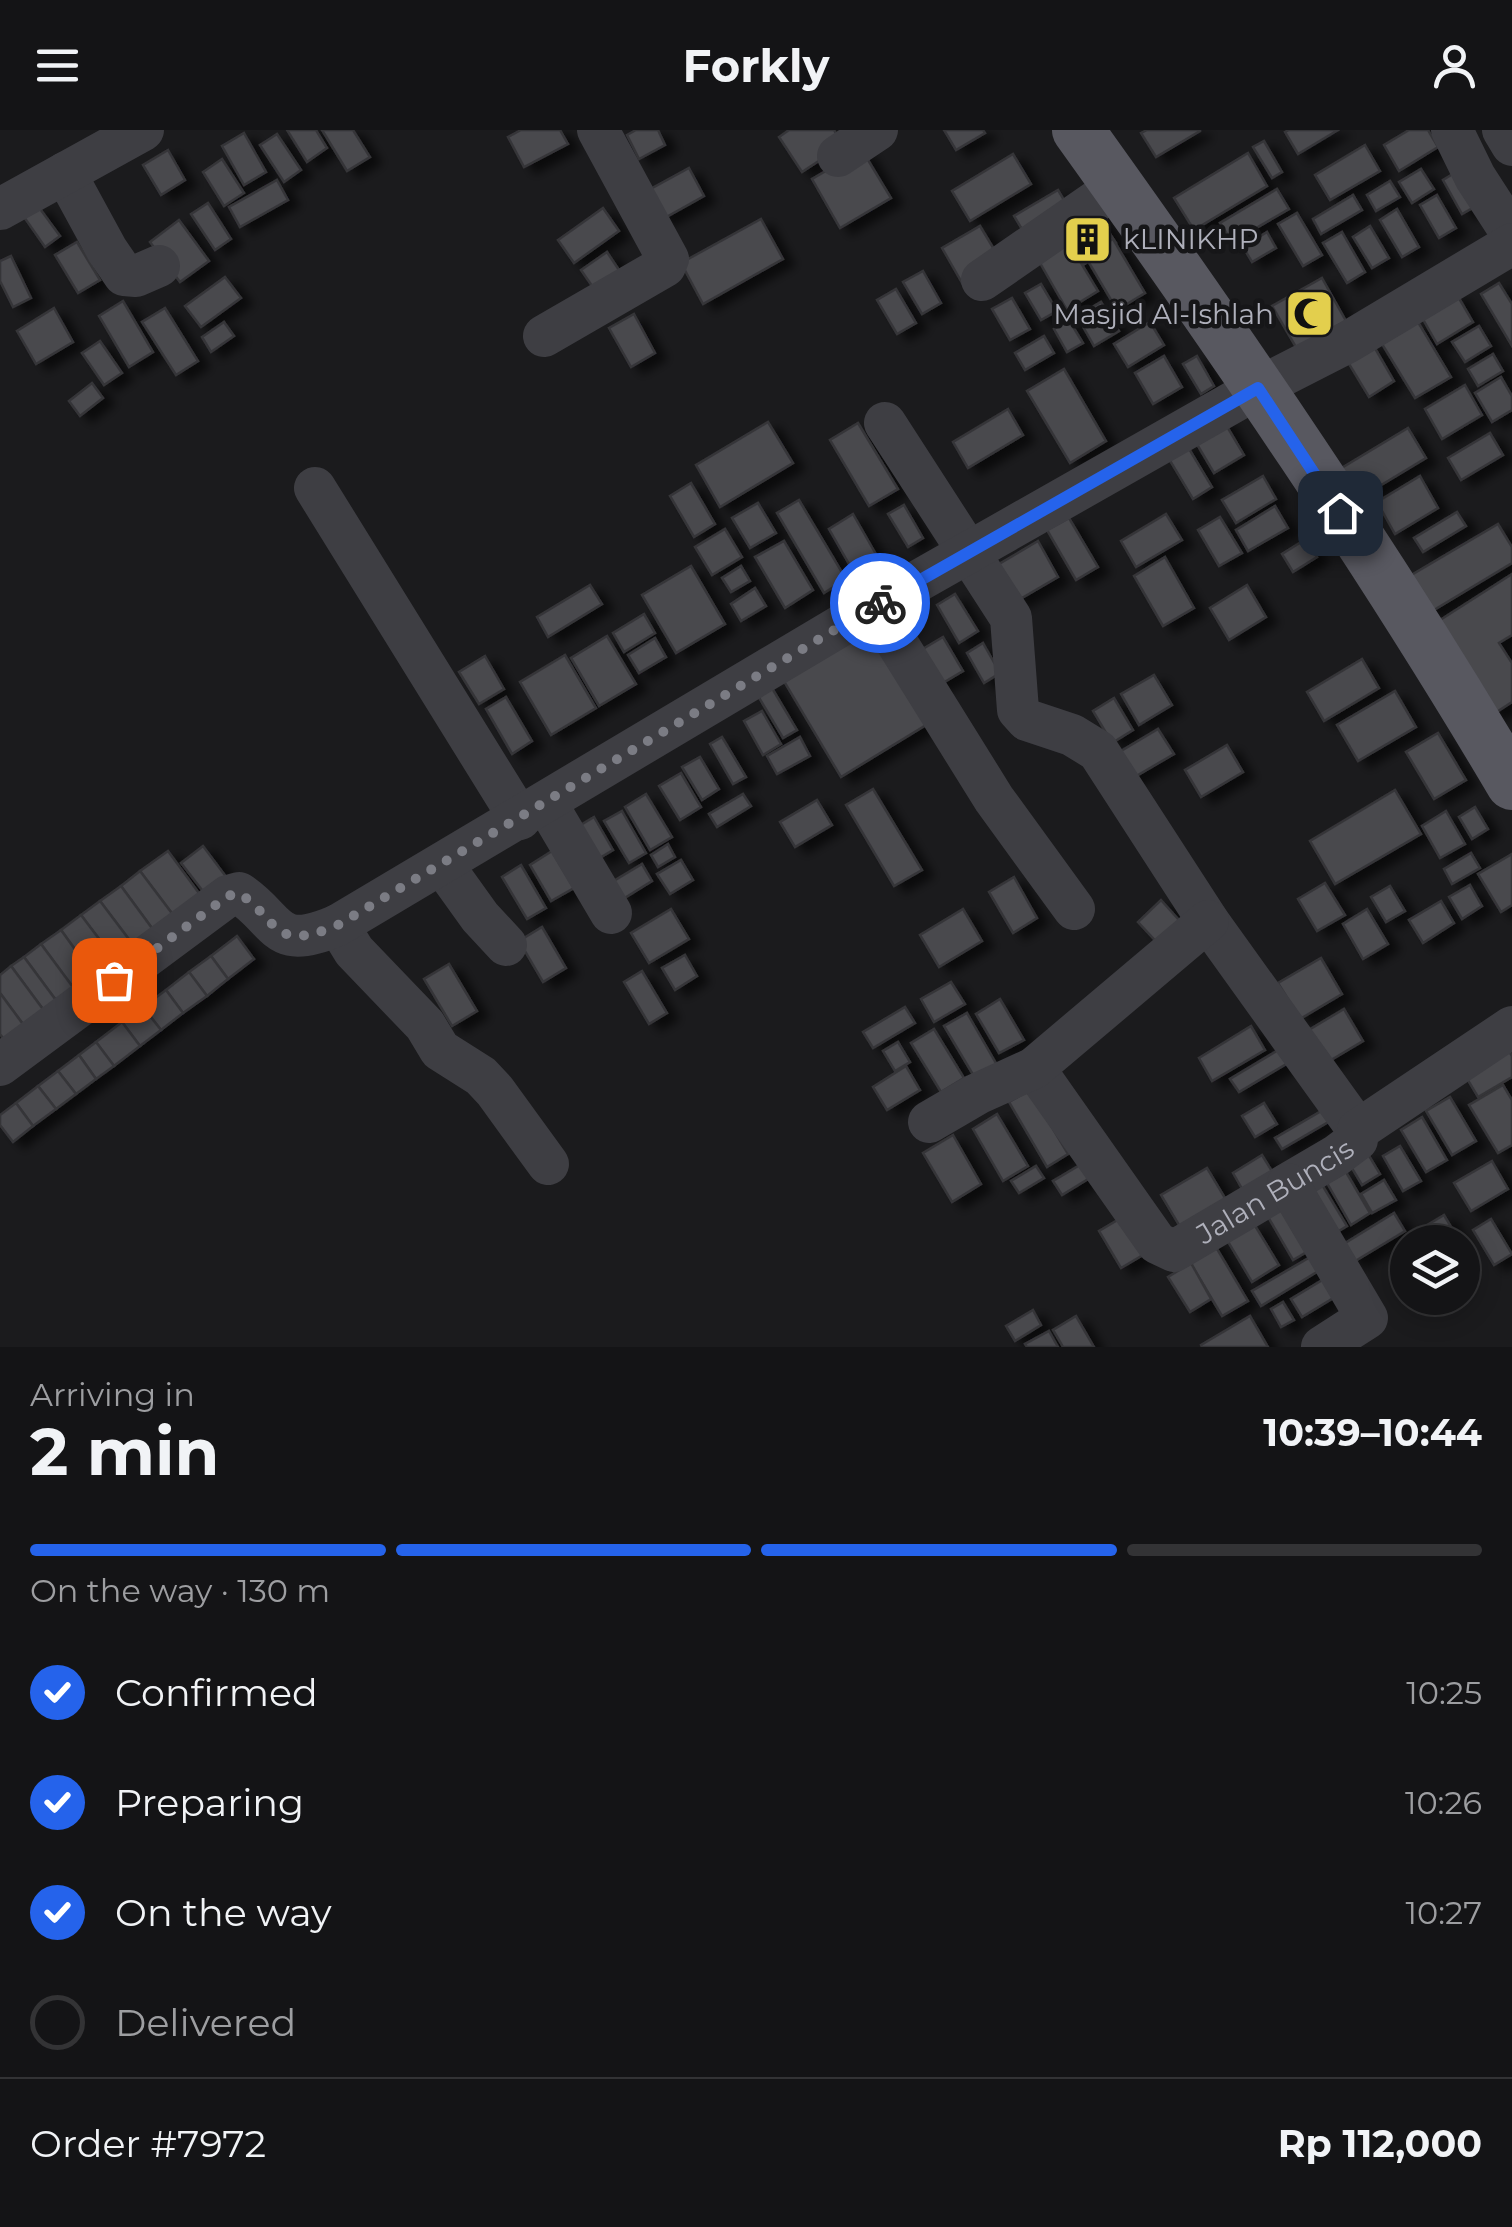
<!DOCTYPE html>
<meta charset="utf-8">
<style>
:root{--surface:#141416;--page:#212123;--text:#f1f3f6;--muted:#9d9ea1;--line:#333335;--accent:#2563eb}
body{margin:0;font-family:Montserrat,sans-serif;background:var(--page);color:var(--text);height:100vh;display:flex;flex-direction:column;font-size:38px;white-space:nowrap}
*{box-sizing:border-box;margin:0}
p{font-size:32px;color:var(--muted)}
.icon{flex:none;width:55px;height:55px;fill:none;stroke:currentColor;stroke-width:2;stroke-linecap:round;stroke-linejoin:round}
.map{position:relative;height:1217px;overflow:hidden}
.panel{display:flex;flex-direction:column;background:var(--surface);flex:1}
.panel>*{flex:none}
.fabs{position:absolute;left:1390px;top:1095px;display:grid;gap:20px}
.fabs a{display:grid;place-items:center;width:90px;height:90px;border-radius:50%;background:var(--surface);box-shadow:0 5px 25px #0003,0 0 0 2px var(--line);font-size:50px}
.pin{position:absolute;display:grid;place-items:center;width:85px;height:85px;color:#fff;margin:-42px;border-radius:20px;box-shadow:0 5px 15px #0006}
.courier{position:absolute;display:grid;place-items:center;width:100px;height:100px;margin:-50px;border:8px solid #2563eb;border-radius:50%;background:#fff;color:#222;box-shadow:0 2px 12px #0007}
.head em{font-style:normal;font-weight:700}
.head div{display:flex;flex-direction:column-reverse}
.head{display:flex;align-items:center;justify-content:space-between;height:170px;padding:0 30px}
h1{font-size:65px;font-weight:700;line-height:75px}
.bar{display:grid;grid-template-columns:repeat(4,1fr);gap:15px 10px;align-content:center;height:120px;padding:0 30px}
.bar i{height:12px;border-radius:8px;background:var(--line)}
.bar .current{background:var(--accent)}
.bar p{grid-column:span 4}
.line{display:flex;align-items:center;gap:25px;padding:0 30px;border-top:2px solid var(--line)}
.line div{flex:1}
ol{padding:0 30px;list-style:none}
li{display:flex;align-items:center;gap:30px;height:110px}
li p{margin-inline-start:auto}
li .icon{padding:10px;border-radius:50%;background:var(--accent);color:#fff;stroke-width:4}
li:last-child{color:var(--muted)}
li i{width:55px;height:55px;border:5px solid var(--line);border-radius:50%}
header{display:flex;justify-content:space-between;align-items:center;height:130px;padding:0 30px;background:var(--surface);font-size:45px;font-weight:700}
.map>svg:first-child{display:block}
.building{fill:#48484d;stroke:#363539;stroke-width:2.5;filter:url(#shadow)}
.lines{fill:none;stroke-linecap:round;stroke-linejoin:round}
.minor{stroke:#3e3e43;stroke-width:42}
.major{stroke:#585860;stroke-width:52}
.done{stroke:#7b7c84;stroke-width:10;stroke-dasharray:0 18}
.route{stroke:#2563eb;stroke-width:12}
.labels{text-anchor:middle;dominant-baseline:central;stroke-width:9;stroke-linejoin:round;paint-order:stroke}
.poi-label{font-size:28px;fill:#afb0bb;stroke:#161618;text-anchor:start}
.street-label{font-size:28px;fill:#afb0bb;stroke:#161618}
</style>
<header><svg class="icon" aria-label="menu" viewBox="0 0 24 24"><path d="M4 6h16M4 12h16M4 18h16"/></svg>Forkly<svg class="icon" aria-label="person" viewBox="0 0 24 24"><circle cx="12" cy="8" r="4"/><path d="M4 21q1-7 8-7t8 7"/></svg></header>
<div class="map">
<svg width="1512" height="1217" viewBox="0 0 1512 1217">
<defs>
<filter id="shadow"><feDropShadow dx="11" dy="6" stdDeviation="5" flood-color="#0009"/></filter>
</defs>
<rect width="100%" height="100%" fill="#1b1b1d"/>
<g class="building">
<polygon points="287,0 316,0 327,18 307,32"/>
<polygon points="322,0 353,0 370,27 347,41"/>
<polygon points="521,0 560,0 568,14 524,37 508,7"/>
<polygon points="636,0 658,0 665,15 639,29 627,5"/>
<polygon points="789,0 834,0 843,15 802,42 779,7"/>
<polygon points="944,0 983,0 985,3 956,20"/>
<polygon points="1147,0 1200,0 1200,1 1156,27 1141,3"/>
<polygon points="1289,0 1338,0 1298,24 1285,2"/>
<polygon points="1409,0 1428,0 1438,17 1399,41 1384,15"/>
<polygon points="244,3 266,42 244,55 222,16"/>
<polygon points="277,4 301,40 284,52 260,15"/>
<polygon points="1264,11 1282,42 1272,48 1253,17"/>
<polygon points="1365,15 1380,41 1330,70 1315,45"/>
<polygon points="168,20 185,50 161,65 143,35"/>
<polygon points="862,20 891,68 840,98 812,49"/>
<polygon points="1248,23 1267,56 1194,100 1174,68"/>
<polygon points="1013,24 1031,54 970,91 952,61"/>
<polygon points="222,29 244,63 224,76 203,42"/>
<polygon points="689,38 704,66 661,90 645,62"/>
<polygon points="1421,39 1434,59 1412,73 1399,52"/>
<polygon points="1456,42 1476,76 1462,84 1443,50"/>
<polygon points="277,50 288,70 240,97 229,77"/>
<polygon points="1390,51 1400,67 1376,81 1367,65"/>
<polygon points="1277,59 1289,79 1232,112 1220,93"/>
<polygon points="1058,60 1070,80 1026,106 1014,86"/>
<polygon points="1353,65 1362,80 1321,104 1313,89"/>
<polygon points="1437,65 1456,98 1439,108 1420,75"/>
<polygon points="208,73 231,109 215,120 191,84"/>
<polygon points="38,76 60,106 45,117 24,87"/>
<polygon points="603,78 619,101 574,133 558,110"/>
<polygon points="1397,79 1419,117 1402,127 1380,90"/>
<polygon points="1095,81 1116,113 1083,135 1059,105"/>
<polygon points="1297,83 1322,125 1303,136 1278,94"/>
<polygon points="761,89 783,129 703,174 681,133"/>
<polygon points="179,90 209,131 180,152 150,112"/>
<polygon points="980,96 1003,134 965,158 942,118"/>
<polygon points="1370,96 1389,128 1372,138 1353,107"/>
<polygon points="1267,102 1276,118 1252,132 1243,117"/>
<polygon points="1342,102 1365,142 1347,153 1323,113"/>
<polygon points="1066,108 1098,161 1067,180 1036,126"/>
<polygon points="1113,109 1145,163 1117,180 1085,126"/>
<polygon points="77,112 100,150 78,163 55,125"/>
<polygon points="607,122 627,152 601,169 581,140"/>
<polygon points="11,126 31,168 13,177 0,151 0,131"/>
<polygon points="923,141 941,173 922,184 903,152"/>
<polygon points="225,147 241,168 201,197 185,176"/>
<polygon points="1322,148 1346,191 1297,219 1272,176"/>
<polygon points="1499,153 1512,174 1512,216 1481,164"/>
<polygon points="1041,154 1057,181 1041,190 1025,163"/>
<polygon points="896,159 916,193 897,204 877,170"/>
<polygon points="1456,163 1473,192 1437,214 1420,184"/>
<polygon points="1012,168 1030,199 1010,210 992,179"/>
<polygon points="123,171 153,222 129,237 99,186"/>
<polygon points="1101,172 1119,201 1094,216 1077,186"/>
<polygon points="54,178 73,212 36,234 17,201"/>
<polygon points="165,178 198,231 176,245 142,192"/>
<polygon points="634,184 655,223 631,237 609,198"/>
<polygon points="1069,190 1083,213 1067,222 1054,199"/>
<polygon points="224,192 234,206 211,222 202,207"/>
<polygon points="1150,192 1164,215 1128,237 1114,214"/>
<polygon points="1418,192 1451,247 1415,268 1382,214"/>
<polygon points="1479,196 1491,216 1465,232 1452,212"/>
<polygon points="1044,206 1054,223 1025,240 1015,223"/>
<polygon points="100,211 122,243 104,255 82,223"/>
<polygon points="1372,213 1394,251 1369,267 1346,229"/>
<polygon points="1493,224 1503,241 1478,256 1468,239"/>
<polygon points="1164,226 1182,257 1153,274 1135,243"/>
<polygon points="1197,226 1214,256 1201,264 1183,234"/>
<polygon points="1064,239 1106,311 1070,333 1027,261"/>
<polygon points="1501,247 1512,266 1512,280 1492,292 1475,263"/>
<polygon points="92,253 103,268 80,286 69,271"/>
<polygon points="1465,255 1482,285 1442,309 1425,279"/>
<polygon points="1008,279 1023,305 968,338 953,312"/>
<polygon points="1222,288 1244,325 1214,343 1192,306"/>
<polygon points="768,292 793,333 720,377 696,335"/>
<polygon points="858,293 898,359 869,376 830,310"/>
<polygon points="1408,298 1426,328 1343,378 1325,348"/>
<polygon points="1490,303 1503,325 1461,350 1448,328"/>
<polygon points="1185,312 1212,357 1193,369 1166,324"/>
<polygon points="1263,346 1276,369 1236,393 1222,370"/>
<polygon points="1420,346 1438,378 1395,404 1377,372"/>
<polygon points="691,353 715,394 694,407 670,366"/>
<polygon points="799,370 846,449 824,463 777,383"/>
<polygon points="758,373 776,403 750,418 732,388"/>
<polygon points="904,375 923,408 908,417 888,384"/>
<polygon points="1275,376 1288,398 1248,421 1236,400"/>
<polygon points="1457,382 1466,396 1423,422 1414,408"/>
<polygon points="853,384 877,426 853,441 829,399"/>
<polygon points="1166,384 1182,410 1136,437 1121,411"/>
<polygon points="1220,387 1242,423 1219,436 1198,400"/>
<polygon points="1069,388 1098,437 1076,450 1047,400"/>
<polygon points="1498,394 1512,417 1512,433 1429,483 1408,447"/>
<polygon points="725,399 742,427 712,445 695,417"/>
<polygon points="1306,409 1317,427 1293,442 1282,424"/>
<polygon points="784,411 813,460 785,478 755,427"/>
<polygon points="1038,411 1058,447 1015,472 994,437"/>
<polygon points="1165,427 1194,478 1163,496 1134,446"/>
<polygon points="691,436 725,494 676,523 642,465"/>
<polygon points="741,436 750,451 731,462 722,448"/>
<polygon points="1512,444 1512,505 1499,513 1512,533 1512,572 1492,585 1426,499"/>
<polygon points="590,455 602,474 548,507 537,487"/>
<polygon points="1247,455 1266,487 1229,510 1210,478"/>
<polygon points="755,458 766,476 741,491 731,474"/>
<polygon points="955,464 978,501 959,513 937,475"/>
<polygon points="644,484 655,503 624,522 613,503"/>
<polygon points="868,496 926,595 841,647 782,548"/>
<polygon points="607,506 636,554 599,576 571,528"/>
<polygon points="943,507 963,541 936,557 916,523"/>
<polygon points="655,508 666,527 639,543 628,525"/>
<polygon points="983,513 1000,543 984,553 967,523"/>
<polygon points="565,525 596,578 551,605 520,552"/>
<polygon points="485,526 504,559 479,574 459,542"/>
<polygon points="1362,529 1379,558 1324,591 1307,562"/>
<polygon points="1154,545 1172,575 1139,595 1121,564"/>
<polygon points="769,553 797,600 783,608 755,561"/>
<polygon points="1395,561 1416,597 1358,631 1337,595"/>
<polygon points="506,567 532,611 512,624 486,579"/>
<polygon points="1114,568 1133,600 1112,613 1093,581"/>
<polygon points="762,581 781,614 763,625 744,591"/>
<polygon points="1158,599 1174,624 1126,652 1111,627"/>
<polygon points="1438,603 1466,650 1434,669 1406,622"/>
<polygon points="722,607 746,647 733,654 710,614"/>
<polygon points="800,607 810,626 777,644 767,626"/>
<polygon points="1227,615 1243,642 1201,667 1185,640"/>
<polygon points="700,627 719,659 702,670 682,637"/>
<polygon points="681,643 701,677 680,690 659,656"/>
<polygon points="873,659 922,740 894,756 846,675"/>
<polygon points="1395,660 1421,704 1335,754 1310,711"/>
<polygon points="646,664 672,707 650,720 625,677"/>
<polygon points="743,664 751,676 717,697 709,684"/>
<polygon points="817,670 832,695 795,717 780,692"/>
<polygon points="1475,677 1488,699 1472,709 1459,687"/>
<polygon points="622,681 646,723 629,733 604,691"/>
<polygon points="1446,681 1465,714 1440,728 1422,696"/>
<polygon points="594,687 613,720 598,729 579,696"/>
<polygon points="668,714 675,727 658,737 651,725"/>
<polygon points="203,716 230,752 209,769 181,733"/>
<polygon points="168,721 204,770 177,790 140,741"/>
<polygon points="552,721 574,758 551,771 530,735"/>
<polygon points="1471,723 1480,738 1452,754 1444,739"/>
<polygon points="1512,724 1512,775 1501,782 1478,744"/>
<polygon points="681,730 693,750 670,764 657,744"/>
<polygon points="642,734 652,751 623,769 612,752"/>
<polygon points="521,735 546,778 527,789 502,747"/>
<polygon points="140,741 177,790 157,805 121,756"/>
<polygon points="1014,747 1037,788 1013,803 989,762"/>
<polygon points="1325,753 1345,785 1317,801 1298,769"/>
<polygon points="1470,755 1482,776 1462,789 1449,767"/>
<polygon points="121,756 157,805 137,820 100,771"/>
<polygon points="1390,756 1405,781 1386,792 1371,767"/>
<polygon points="1161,770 1187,799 1164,820 1138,792"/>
<polygon points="100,771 137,820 118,834 81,785"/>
<polygon points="1441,771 1454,793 1423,813 1409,790"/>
<polygon points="671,779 689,809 649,833 631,803"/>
<polygon points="963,779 982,811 939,837 920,805"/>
<polygon points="1367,779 1388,814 1363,829 1343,794"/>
<polygon points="81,785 118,834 97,850 61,800"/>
<polygon points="542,797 566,838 543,852 519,811"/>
<polygon points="61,800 97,850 78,864 41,814"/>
<polygon points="237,806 254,829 228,849 211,826"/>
<polygon points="41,814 78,864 61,877 24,827"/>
<polygon points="685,825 697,846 675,860 662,838"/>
<polygon points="211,826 228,849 207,866 189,842"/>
<polygon points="24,827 61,877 48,886 11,836"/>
<polygon points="1321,828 1342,864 1300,889 1278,853"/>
<polygon points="449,834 477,881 452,896 424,849"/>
<polygon points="11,836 48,886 28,901 0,863 0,845"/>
<polygon points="642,841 667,883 649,894 624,852"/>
<polygon points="189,842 207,866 183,883 166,860"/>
<polygon points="951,852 965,874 934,892 921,869"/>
<polygon points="166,860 183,883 161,900 143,877"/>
<polygon points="0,863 28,901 8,915 0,904"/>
<polygon points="1000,869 1024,910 999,923 976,884"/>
<polygon points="143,877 161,900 140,916 122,892"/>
<polygon points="905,877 915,893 873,918 863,902"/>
<polygon points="1344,879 1363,911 1321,936 1302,904"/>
<polygon points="967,883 997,935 975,948 944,896"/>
<polygon points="122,892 140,916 114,936 96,912"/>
<polygon points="1251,896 1265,920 1212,951 1199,928"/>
<polygon points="934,899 964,948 941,962 911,913"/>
<polygon points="96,912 114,936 96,949 79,925"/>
<polygon points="898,912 910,932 895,941 883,921"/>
<polygon points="1506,916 1512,926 1512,947 1478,967 1463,942"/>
<polygon points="1280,919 1288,933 1239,962 1230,949"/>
<polygon points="79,925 96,949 76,964 58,941"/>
<polygon points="906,936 920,960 887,980 873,957"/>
<polygon points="58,941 76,964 56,979 38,956"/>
<polygon points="1503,955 1512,970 1512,1015 1498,1023 1469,975"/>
<polygon points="38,956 56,979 33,996 16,973"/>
<polygon points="1030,960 1068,1024 1047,1037 1009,972"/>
<polygon points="1450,967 1476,1011 1452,1025 1426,981"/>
<polygon points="16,973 33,996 13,1012 0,995 0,985"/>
<polygon points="1264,973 1277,994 1255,1007 1242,986"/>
<polygon points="1323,980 1330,991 1282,1019 1275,1008"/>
<polygon points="997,984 1028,1036 1003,1051 973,999"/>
<polygon points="1422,987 1447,1030 1426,1042 1401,1000"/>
<polygon points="953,1005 981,1054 952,1072 923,1023"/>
<polygon points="1400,1016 1421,1051 1403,1061 1383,1026"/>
<polygon points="1368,1024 1380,1044 1362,1055 1350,1035"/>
<polygon points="1262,1025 1275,1046 1245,1064 1233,1043"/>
<polygon points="1492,1031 1508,1059 1471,1081 1454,1053"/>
<polygon points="1085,1032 1093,1046 1062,1065 1053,1051"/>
<polygon points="1036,1036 1044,1048 1019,1063 1011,1051"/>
<polygon points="1207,1038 1228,1073 1182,1100 1161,1065"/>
<polygon points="1346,1042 1370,1083 1351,1095 1327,1053"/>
<polygon points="1384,1050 1396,1070 1372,1083 1361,1064"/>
<polygon points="1321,1053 1347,1096 1324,1110 1298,1066"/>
<polygon points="1281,1071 1310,1120 1293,1130 1264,1080"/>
<polygon points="1394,1083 1405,1101 1352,1133 1342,1115"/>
<polygon points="1126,1085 1148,1122 1121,1138 1099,1101"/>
<polygon points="1444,1085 1460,1112 1433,1112 1424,1097"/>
<polygon points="1491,1089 1512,1124 1494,1135 1473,1100"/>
<polygon points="1254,1094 1279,1135 1252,1152 1227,1110"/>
<polygon points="1210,1107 1248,1171 1222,1186 1184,1122"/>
<polygon points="1312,1126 1320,1140 1261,1176 1252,1161"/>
<polygon points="1191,1133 1211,1169 1190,1182 1168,1147"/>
<polygon points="1324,1149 1335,1167 1302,1187 1291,1169"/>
<polygon points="1283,1172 1294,1190 1281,1197 1271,1179"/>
<polygon points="1033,1180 1041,1195 1015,1211 1006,1196"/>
<polygon points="1076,1186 1094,1217 1063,1217 1053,1200"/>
<polygon points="1250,1186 1268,1217 1202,1217 1201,1215"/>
<polygon points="1049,1201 1058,1217 1027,1217 1025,1214"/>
</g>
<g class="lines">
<g class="minor">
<polyline points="1452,0 1475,47 1512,104"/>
<polyline points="1503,0 1512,15"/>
<polyline points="838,26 877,0"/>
<polyline points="65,43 107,120 124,145 136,146 159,136"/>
<polyline points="0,79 143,0"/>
<polyline points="982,150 1118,56"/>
<polyline points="544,206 665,136 668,129 598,0"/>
<polyline points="885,293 1011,488 1018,580 1027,590 1072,605 1098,621 1208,791 1358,1000"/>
<polyline points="315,358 520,689"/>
<polyline points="874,476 994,669 1074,779"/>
<polyline points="546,673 611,783"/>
<polyline points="442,734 480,787 506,815"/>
<polyline points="338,795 354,821 425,895 440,920 481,946 495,961 548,1034"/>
<path d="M0 935 228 766 239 763C281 791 273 823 338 795L874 476 1258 258 1348 212 1512 114"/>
<path id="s1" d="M1034 938 1157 1113 1174 1121 1337 1025 1357 1010 1358 1000 1512 897"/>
<polyline points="929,992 977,964 1034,938 1208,791"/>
<polyline points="1288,1054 1367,1188 1322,1217"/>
</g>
<path class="major" d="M1078 0C1230 212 1379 429 1512 654"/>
</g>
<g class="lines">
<path class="done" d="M114 850 228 766 239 763C281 792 272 823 338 795L880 473"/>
<polyline class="route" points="880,473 1258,258 1340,383"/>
</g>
<defs>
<symbol id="building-square" viewBox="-11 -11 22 22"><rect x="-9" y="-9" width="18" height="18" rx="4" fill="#e3cf4d" stroke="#161618"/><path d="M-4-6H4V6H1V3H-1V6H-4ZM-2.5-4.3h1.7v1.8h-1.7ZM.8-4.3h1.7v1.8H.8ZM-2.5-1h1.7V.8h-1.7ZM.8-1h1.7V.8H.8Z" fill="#111"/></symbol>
<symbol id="mosque-square" viewBox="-11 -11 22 22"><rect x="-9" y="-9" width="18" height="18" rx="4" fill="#e3cf4d" stroke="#161618"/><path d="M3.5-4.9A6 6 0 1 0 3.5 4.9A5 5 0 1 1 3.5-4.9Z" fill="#111"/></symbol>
</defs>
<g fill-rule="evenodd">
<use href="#building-square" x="1060" y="82" width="55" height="55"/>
<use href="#mosque-square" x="1282" y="156" width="55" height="55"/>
</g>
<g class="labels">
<g class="poi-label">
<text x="1123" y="109">kLINIKHP</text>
<text x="1274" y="184" text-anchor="end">Masjid Al-Ishlah</text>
</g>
<g class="street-label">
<text stroke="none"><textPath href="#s1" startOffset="350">Jalan Buncis</textPath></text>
</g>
</g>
</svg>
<div class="fabs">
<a><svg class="icon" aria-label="layers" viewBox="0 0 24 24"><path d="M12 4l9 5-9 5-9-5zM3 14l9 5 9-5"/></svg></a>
</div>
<div class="pin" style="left:114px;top:850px;background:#ea580c"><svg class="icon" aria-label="bag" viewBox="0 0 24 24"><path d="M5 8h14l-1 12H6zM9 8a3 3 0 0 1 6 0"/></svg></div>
<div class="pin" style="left:1340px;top:383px;background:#1f2937"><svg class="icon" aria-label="home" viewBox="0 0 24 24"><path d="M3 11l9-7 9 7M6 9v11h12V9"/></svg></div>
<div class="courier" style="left:880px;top:473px"><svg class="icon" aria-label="bike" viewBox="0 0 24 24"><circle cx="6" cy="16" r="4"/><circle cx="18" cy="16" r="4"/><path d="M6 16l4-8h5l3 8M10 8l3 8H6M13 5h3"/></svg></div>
</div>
<section class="panel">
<div class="head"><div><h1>2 min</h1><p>Arriving in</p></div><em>10:39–10:44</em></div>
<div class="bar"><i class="current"></i><i class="current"></i><i class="current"></i><i></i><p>On the way · 130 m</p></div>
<ol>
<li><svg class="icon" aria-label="check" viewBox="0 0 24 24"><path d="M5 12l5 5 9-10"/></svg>Confirmed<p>10:25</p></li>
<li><svg class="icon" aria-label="check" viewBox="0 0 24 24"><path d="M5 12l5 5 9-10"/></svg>Preparing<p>10:26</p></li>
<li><svg class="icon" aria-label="check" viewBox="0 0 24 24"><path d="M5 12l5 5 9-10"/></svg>On the way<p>10:27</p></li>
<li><i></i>Delivered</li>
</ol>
<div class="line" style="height:130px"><div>Order #7972</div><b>Rp 112,000</b></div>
</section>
